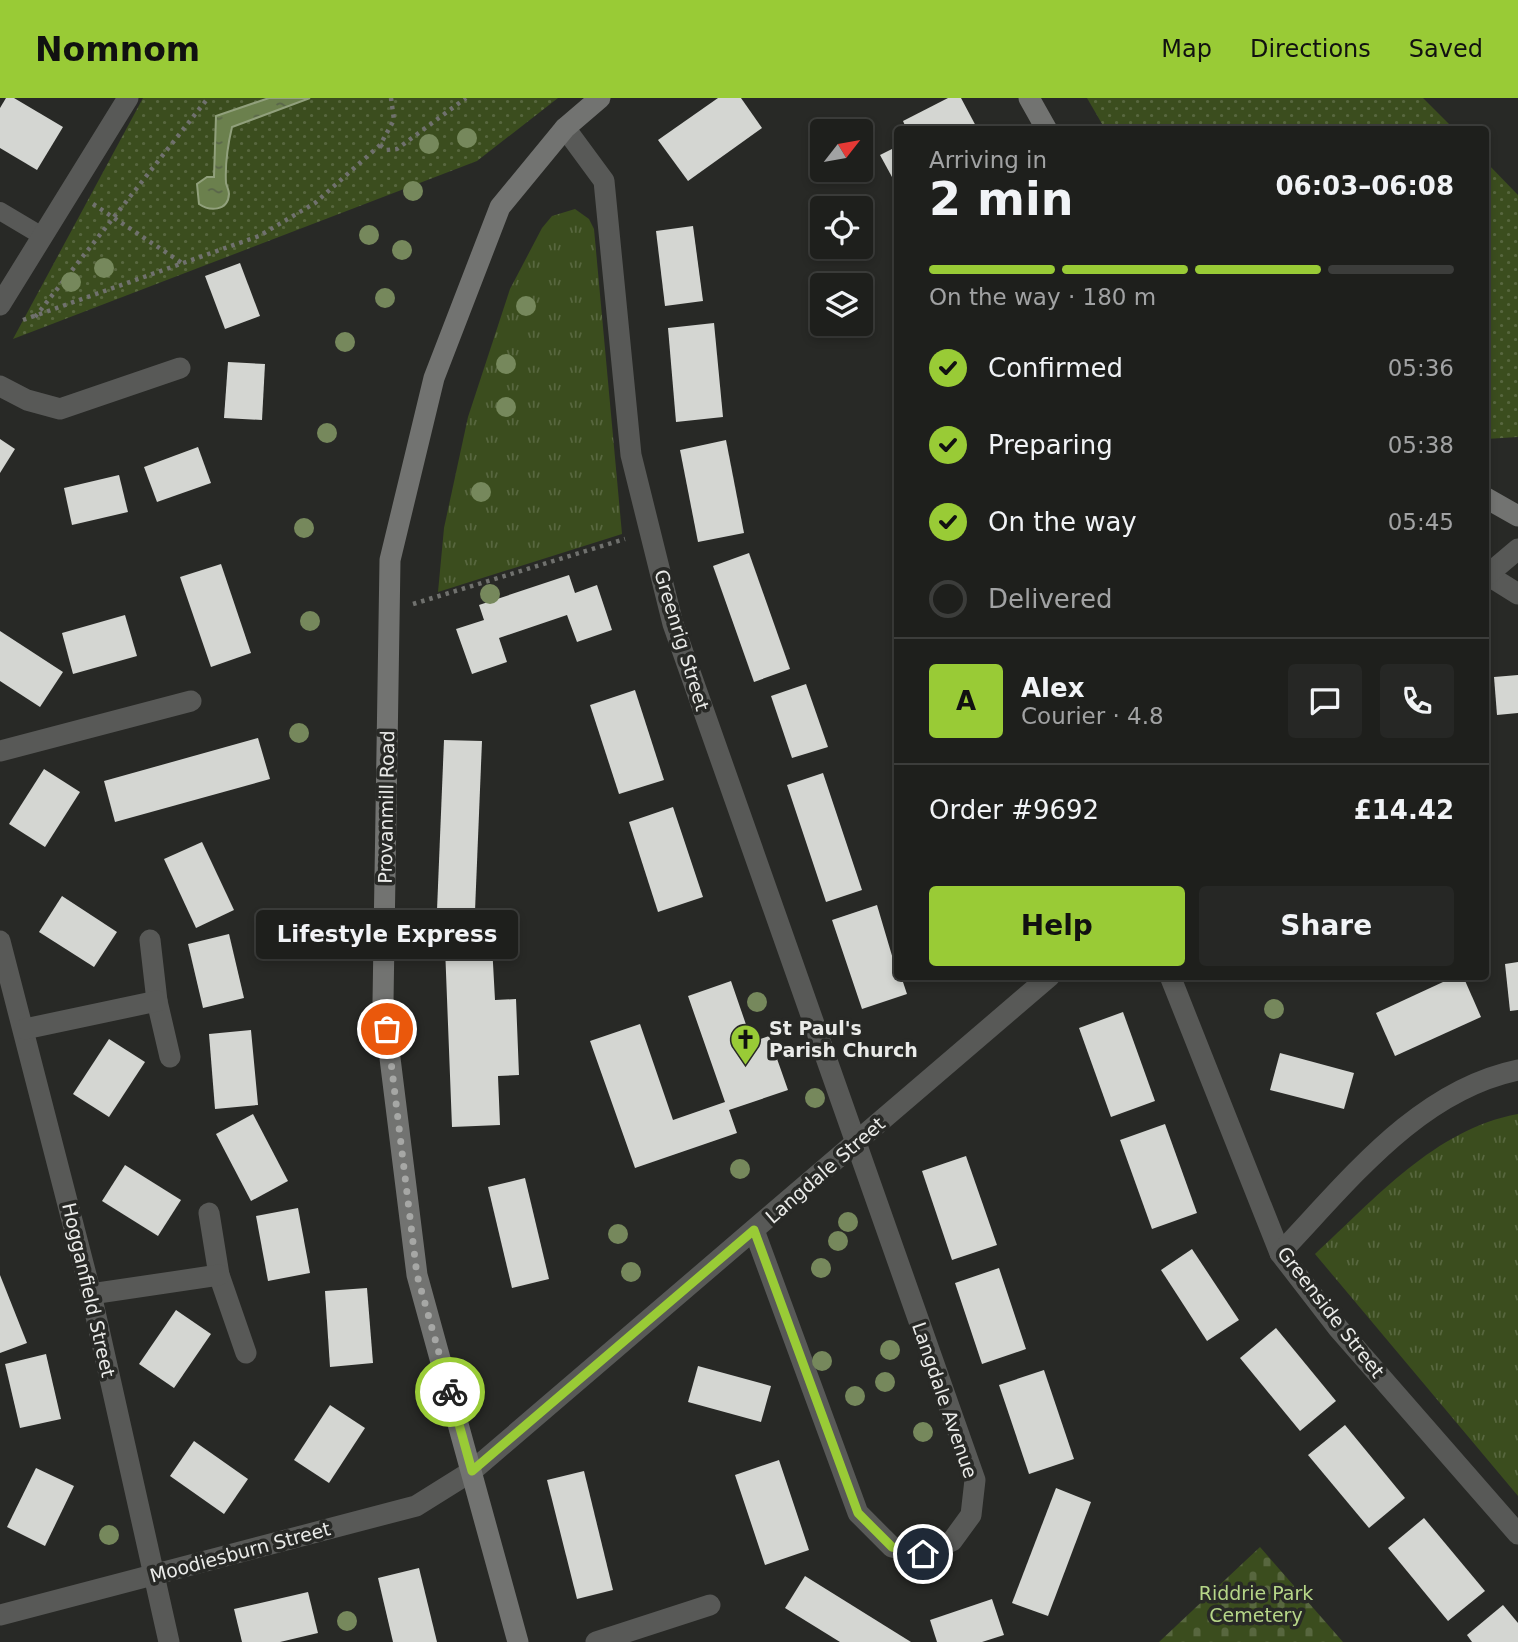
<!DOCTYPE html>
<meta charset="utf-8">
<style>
:root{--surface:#1e1f1c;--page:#262725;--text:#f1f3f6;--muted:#a1a2a3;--line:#3c3d3b;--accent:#99cb36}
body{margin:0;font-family:"DejaVu Sans",sans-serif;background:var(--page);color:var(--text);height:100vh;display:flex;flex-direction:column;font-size:26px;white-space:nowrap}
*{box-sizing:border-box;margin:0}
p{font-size:23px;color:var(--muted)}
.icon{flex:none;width:38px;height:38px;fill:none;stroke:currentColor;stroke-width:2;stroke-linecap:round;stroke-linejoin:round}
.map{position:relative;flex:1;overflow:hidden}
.details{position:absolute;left:894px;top:28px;width:595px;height:854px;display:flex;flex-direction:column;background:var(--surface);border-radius:7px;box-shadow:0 4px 10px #0003,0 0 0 2px var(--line)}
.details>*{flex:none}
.needle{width:46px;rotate:59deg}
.fabs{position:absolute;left:810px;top:21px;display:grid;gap:14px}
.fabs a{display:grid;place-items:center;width:63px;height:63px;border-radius:7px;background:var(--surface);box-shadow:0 4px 10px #0003,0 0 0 2px var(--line);font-size:35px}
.pin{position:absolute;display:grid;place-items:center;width:60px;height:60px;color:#fff;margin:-30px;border:4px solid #fff;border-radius:50%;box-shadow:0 2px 7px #0007}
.courier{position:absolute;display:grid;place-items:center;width:70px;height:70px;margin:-35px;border:5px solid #99cb36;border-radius:50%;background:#fff;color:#222;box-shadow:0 2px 9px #0007}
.bubble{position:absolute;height:49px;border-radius:7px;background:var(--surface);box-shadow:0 4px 10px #0003,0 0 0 2px var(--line);font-size:23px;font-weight:800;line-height:49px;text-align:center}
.headline em{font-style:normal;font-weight:800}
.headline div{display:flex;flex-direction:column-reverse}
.headline{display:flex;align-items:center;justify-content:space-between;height:119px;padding:0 35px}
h1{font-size:46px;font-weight:800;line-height:52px}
.bar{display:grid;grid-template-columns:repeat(4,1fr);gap:10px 7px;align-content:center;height:84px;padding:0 35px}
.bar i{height:9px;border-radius:5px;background:var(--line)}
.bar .current{background:var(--accent)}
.bar p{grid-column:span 4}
.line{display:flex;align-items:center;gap:18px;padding:0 35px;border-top:2px solid var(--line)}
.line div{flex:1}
.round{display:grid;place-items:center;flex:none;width:74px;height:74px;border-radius:7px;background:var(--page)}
ol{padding:0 35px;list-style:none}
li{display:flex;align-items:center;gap:21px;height:77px}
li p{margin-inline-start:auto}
li .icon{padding:7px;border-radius:50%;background:var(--accent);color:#111;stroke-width:4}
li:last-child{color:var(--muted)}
li i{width:38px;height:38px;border:4px solid var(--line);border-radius:50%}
.primary-button{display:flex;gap:14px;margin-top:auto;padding:14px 35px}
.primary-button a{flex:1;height:80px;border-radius:7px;background:var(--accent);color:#111;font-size:28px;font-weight:800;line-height:80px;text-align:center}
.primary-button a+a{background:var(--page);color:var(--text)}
header{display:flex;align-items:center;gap:42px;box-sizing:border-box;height:98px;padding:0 35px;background:var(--accent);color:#111}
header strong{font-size:33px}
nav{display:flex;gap:38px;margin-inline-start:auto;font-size:24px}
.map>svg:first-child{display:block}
.grass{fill:url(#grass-tufts)}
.cemetery{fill:url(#cemetery-stones)}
.park{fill:url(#park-dots)}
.water{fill:url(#water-ripples);stroke:#91a07c;stroke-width:2}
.building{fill:#d4d6d2}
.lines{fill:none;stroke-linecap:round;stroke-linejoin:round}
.path{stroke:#70716e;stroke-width:4.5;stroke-dasharray:3.5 5;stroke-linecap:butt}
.lane{stroke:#585957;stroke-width:18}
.street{stroke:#585957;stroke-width:21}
.secondary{stroke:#727371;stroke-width:21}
.tree{fill:#76885c}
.done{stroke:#a6a7a5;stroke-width:7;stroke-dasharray:0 12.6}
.route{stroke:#99cb36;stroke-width:9}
.labels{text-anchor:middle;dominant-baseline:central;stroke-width:7;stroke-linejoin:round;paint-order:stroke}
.street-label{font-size:19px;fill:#eaebe9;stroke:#282926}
.poi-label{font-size:19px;font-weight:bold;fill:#eaebe9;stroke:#282926;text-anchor:start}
.park-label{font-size:19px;fill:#b6d688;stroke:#282926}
</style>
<header>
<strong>Nomnom</strong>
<nav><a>Map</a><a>Directions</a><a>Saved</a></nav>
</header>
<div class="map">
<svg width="1518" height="1544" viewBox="0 0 1518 1544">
<defs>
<pattern id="grass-tufts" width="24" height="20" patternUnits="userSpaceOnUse" patternTransform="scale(1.75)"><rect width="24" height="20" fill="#3b4d1e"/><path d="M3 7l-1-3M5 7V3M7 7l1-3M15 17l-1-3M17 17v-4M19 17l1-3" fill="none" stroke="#58673f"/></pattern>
<pattern id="cemetery-stones" width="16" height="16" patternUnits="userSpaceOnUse" patternTransform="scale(1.75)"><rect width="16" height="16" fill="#3b4d1e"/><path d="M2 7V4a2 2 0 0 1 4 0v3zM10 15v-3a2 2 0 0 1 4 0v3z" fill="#58673f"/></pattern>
<pattern id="park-dots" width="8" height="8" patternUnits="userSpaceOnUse" patternTransform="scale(1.75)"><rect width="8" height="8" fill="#3b4d1e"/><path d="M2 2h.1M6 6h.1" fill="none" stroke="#58673f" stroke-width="1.8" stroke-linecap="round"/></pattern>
<pattern id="water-ripples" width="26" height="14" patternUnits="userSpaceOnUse" patternTransform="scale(1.75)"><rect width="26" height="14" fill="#6b804d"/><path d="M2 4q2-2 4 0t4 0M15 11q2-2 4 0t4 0" fill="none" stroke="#5a664a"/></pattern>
</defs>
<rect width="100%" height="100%" fill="#282926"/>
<g class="grass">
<polygon points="575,111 589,121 594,131 622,436 438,494 444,430 468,319 510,191 542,130 552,118"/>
<path d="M1518 1016V1398L1315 1156C1375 1101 1435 1031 1518 1016Z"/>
</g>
<polygon class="cemetery" points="1260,1449 1343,1544 1159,1544"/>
<g class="park">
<polygon points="143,0 558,0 477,63 13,241"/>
<polygon points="1087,0 1423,0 1454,31 1105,31"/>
<polygon points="1486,64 1518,97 1518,339 1486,341"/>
</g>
<path class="water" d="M269 0H310L232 29C228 46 225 67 226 85 227 89 229 92 229 96 228 114 209 113 199 106L197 86 207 79H214L216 18Z"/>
<g class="building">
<polygon points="6,0 14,0 63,29 37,72 0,50 0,10"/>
<polygon points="718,0 741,0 762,30 688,83 658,42"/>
<polygon points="948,0 961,0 978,32 907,32 903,23"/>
<polygon points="898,48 898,90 880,57"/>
<polygon points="693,128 703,203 665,208 656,133"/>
<polygon points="240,165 260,218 225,231 205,178"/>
<polygon points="714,225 723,319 676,324 668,230"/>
<polygon points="228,264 265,266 262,322 224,320"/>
<polygon points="0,341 15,351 0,375"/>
<polygon points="726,342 744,435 698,444 680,352"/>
<polygon points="198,349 211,385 157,404 144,369"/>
<polygon points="119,377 128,414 72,427 64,390"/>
<polygon points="749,455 790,571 754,584 713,468"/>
<polygon points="221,466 251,555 211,569 180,479"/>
<polygon points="569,477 575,495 597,487 612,532 577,544 567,517 499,540 507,564 472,576 456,531 484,522 479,507"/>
<polygon points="125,517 137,558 73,576 62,535"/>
<polygon points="0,533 63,574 40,609 0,583"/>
<polygon points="1518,577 1518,615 1497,617 1494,579"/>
<polygon points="806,586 828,649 792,660 771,598"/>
<polygon points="635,592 664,682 619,696 590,607"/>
<polygon points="258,640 270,681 115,724 104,683"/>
<polygon points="444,642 482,643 475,813 437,812"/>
<polygon points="44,671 80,694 45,749 9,726"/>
<polygon points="823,675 862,792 826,804 787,687"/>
<polygon points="673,709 703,799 658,814 629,724"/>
<polygon points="202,744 234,812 196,830 164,761"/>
<polygon points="62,798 117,834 94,869 39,834"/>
<polygon points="877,807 898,878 901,878 907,896 862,911 832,822"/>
<polygon points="229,836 244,900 203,910 188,846"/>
<polygon points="492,847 495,902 516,901 519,977 498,978 500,1027 452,1029 445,849"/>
<polygon points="1518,864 1518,912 1510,913 1505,866"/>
<polygon points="1456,878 1463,878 1481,919 1395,958 1376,915"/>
<polygon points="731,883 752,944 769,938 788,992 729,1012 737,1035 635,1070 590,943 640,926 673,1022 725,1004 688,898"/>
<polygon points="1123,914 1155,1003 1111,1019 1079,930"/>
<polygon points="251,932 258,1007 215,1011 209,936"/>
<polygon points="109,941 145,964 109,1019 73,996"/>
<polygon points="1280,955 1354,975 1344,1011 1270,992"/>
<polygon points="253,1016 288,1083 251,1103 216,1036"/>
<polygon points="1165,1026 1197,1115 1152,1131 1120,1042"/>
<polygon points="966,1058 997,1147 952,1162 922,1073"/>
<polygon points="125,1067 181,1102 158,1138 102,1103"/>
<polygon points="525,1080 549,1181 512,1190 488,1089"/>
<polygon points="298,1110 310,1175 268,1183 256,1118"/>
<polygon points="1192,1151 1239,1222 1207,1243 1161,1172"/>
<polygon points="999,1170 1026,1251 982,1266 955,1185"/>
<polygon points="0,1177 27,1245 0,1255"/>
<polygon points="367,1190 373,1265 330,1269 325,1193"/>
<polygon points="176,1212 211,1236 174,1290 139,1266"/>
<polygon points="1276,1230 1336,1303 1300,1333 1240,1260"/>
<polygon points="46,1256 61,1321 20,1330 5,1266"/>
<polygon points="698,1268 771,1288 761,1324 688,1304"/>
<polygon points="1044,1272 1074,1361 1029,1376 999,1287"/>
<polygon points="330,1307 365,1330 329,1385 294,1362"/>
<polygon points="1345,1327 1405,1400 1369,1430 1308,1357"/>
<polygon points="194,1343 248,1381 224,1416 170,1378"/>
<polygon points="779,1362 809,1452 765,1467 735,1377"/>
<polygon points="36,1370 74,1388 45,1448 7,1429"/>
<polygon points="584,1373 613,1492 577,1501 547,1382"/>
<polygon points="1056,1390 1091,1404 1048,1518 1012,1505"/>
<polygon points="1424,1420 1485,1493 1448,1523 1388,1450"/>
<polygon points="419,1470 437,1544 393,1544 378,1480"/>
<polygon points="805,1478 911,1544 840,1544 785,1510"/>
<polygon points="308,1494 318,1535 280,1544 242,1544 234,1511"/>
<polygon points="992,1501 1004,1537 982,1544 937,1544 930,1522"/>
<polygon points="1503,1507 1518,1525 1518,1544 1472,1544 1467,1537"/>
</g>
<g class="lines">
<g class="path">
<polyline points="380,47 386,52 397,51 466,0"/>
<polyline points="93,106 182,165"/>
<polyline points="35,219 208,0"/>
<polyline points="23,222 259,138 315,105 380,47 394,22 391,0"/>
<polyline points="413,506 625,441"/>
</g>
<polyline class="lane" points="0,113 42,138"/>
<g class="street">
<polyline points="565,30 604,83 631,357 673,526 975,1382 971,1417 952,1443 923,1456 892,1449 858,1415 754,1132"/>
<polyline points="0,207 128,0"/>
<polyline points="0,288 27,302 60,311 180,270"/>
<polyline points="1486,476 1518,496"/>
<polyline points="1486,478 1518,451"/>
<polyline points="0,653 191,603"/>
<polyline points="150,842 157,903 170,959"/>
<polyline points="0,843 91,1196 169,1544"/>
<polyline points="1170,878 1280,1155 1338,1230 1518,1436"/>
<polyline points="25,931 157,903"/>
<polyline points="209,1115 219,1177 246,1255"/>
<path d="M1280 1155C1348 1084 1417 993 1518 972"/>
<polyline points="91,1196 219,1177"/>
<polyline points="0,1517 416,1408 472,1373 1050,878"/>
<polyline points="596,1544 710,1507"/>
</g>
<g class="secondary">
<polyline points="1029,0 1047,32"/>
<polyline points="1486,400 1518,418"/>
<polyline points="518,1544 417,1177 383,904 390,462 434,280 500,109 565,30 600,0"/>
</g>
</g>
<g class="tree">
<circle cx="467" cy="40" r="10"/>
<circle cx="429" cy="46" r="10"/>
<circle cx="413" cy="93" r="10"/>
<circle cx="369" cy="137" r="10"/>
<circle cx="402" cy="152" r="10"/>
<circle cx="104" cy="170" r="10"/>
<circle cx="71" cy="184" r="10"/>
<circle cx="385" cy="200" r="10"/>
<circle cx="526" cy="208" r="10"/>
<circle cx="345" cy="244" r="10"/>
<circle cx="506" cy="266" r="10"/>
<circle cx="506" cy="309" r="10"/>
<circle cx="327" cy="335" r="10"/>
<circle cx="481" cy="394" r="10"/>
<circle cx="304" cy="430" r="10"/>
<circle cx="490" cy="496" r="10"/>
<circle cx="310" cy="523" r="10"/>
<circle cx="299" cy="635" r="10"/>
<circle cx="757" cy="904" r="10"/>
<circle cx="1274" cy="911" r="10"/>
<circle cx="815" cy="1000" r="10"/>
<circle cx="740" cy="1071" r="10"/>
<circle cx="848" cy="1124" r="10"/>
<circle cx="618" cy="1136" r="10"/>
<circle cx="838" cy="1143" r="10"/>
<circle cx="821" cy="1170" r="10"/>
<circle cx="631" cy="1174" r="10"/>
<circle cx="890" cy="1252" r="10"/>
<circle cx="822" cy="1263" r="10"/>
<circle cx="885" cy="1284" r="10"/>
<circle cx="855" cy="1298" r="10"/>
<circle cx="923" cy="1334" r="10"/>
<circle cx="109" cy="1437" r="10"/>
<circle cx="347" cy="1523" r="10"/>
</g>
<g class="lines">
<polyline class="done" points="387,931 417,1177 450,1294"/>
<polyline class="route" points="450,1294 472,1373 754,1132 858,1415 892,1449 923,1456"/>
</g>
<defs>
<symbol id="church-pin" viewBox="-11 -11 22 30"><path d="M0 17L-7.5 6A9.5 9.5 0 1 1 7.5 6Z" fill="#99cb36" stroke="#282926"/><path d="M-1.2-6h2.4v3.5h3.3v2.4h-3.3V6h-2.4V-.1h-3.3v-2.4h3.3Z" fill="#111"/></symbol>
</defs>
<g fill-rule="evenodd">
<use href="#church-pin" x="728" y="924" width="35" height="47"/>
</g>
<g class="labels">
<g class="street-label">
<text transform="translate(682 542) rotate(73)">Greenrig Street</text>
<text transform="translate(386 709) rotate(-89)">Provanmill Road</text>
<text transform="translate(825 1072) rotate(-41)">Langdale Street</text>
<text transform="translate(89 1192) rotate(77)">Hogganfield Street</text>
<text transform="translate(1331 1214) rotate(52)">Greenside Street</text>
<text transform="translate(945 1302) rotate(71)">Langdale Avenue</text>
<text transform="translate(240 1454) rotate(-15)">Moodiesburn Street</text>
</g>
<g class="poi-label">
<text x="769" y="930">St Paul's<tspan x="769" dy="22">Parish Church</tspan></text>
</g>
<g class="park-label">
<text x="1256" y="1495">Riddrie Park<tspan x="1256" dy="22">Cemetery</tspan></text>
</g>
</g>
</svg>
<div class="fabs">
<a><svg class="needle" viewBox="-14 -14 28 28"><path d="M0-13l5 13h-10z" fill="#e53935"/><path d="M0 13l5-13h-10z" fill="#a1a2a3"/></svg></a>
<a><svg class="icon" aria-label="locate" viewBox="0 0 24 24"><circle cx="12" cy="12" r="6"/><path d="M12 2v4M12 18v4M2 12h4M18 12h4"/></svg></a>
<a><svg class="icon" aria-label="layers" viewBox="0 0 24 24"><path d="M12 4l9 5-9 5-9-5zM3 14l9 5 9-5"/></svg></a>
</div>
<div class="pin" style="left:387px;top:931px;background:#ea580c"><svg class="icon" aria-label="bag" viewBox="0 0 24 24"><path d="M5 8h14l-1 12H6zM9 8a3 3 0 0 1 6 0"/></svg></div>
<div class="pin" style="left:923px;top:1456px;background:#1f2937"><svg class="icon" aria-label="home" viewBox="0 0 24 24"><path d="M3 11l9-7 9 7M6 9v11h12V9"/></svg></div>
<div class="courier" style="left:450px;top:1294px"><svg class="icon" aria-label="bike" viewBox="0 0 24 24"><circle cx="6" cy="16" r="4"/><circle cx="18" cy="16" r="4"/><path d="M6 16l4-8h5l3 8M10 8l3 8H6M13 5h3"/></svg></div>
<div class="bubble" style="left:256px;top:812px;width:262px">Lifestyle Express</div>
<section class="details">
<div class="headline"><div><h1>2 min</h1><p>Arriving in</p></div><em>06:03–06:08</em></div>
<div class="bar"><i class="current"></i><i class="current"></i><i class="current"></i><i></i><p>On the way · 180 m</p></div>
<ol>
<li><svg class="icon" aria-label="check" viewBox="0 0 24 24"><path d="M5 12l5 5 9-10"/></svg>Confirmed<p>05:36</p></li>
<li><svg class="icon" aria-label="check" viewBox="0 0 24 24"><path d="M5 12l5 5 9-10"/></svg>Preparing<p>05:38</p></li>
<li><svg class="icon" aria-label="check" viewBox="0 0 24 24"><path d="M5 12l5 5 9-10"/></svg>On the way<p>05:45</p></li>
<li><i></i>Delivered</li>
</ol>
<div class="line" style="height:126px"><b class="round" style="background:var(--accent);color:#111">A</b><div><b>Alex</b><p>Courier · 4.8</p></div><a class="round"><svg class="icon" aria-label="chat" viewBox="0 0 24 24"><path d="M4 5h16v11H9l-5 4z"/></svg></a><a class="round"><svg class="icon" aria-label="phone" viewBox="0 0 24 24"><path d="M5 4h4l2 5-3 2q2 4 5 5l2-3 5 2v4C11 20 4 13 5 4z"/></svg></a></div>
<div class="line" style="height:91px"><div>Order #9692</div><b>£14.42</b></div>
<div class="primary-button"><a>Help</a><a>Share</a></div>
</section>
</div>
